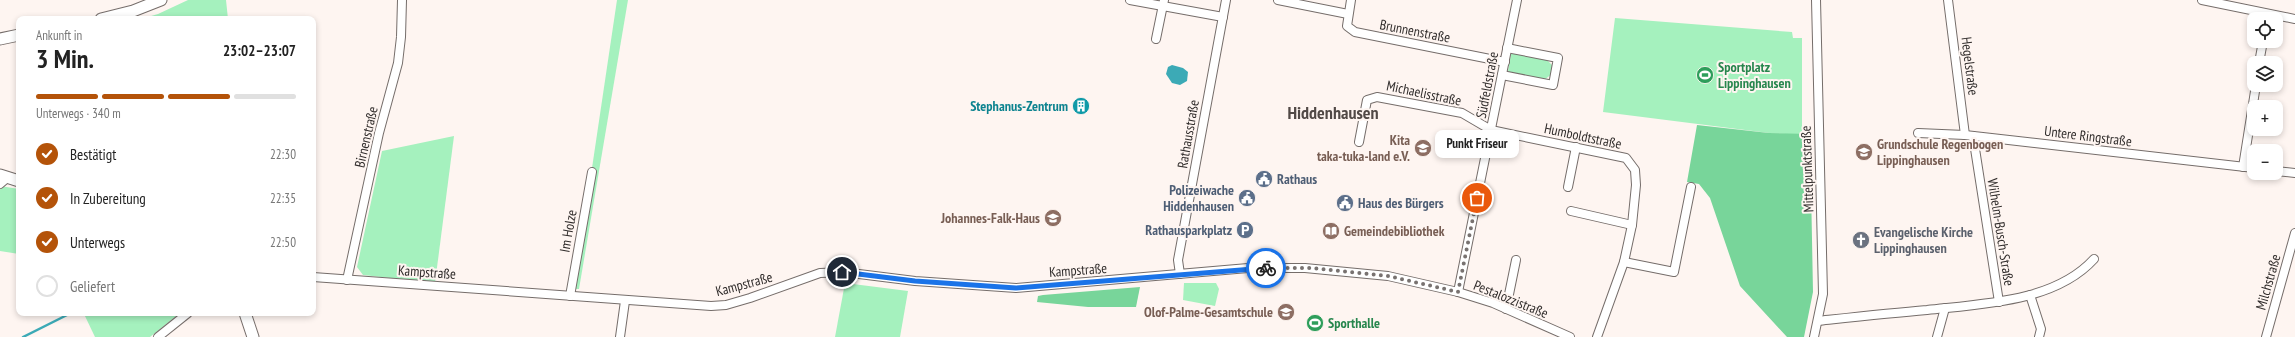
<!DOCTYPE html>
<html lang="de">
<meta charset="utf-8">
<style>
:root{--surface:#fff;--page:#f6f6f6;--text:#222;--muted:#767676;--line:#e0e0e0;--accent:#b45309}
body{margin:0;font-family:"PT Sans Narrow",sans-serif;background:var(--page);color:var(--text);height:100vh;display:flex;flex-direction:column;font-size:15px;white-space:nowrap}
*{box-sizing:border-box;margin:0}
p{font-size:13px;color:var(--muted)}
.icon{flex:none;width:22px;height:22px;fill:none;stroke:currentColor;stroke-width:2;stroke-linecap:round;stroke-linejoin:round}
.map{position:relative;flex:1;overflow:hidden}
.panel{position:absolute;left:16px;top:16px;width:300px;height:300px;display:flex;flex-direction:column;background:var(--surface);border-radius:8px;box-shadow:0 2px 6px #0003}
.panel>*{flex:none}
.controls{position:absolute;left:2247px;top:12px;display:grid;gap:8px}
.controls a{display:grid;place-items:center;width:36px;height:36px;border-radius:8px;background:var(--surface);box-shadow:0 2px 6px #0003;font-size:20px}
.pin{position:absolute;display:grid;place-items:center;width:34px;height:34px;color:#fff;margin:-17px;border:2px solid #fff;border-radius:50%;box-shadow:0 1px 4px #0007}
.courier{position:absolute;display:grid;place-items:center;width:40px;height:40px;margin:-20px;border:3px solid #1a73e8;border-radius:50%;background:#fff;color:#222;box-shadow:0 1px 5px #0007}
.bubble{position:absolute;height:28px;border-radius:8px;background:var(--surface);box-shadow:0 2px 6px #0003;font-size:13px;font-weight:800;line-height:28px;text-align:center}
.summary em{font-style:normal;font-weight:800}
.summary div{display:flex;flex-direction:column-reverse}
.summary{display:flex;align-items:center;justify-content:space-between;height:68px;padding:0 20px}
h1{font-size:26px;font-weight:800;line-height:30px}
.bar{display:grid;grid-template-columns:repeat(4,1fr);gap:6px 4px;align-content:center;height:48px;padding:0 20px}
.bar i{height:5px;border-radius:3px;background:var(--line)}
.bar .on{background:var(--accent)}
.bar p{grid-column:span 4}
ol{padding:0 20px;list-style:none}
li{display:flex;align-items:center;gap:12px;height:44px}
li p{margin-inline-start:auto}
li .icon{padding:4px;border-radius:50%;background:var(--accent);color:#fff;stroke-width:4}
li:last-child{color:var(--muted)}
li i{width:22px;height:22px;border:2px solid var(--line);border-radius:50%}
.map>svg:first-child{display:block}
.green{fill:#a5f1be}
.forest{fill:#78d59a}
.water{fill:#3caab6}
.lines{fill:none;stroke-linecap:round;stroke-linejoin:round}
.stream{stroke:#3caab6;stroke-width:2.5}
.street-casing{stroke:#756d6a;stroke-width:10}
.secondary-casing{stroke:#756d6a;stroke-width:13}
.street{stroke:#fff;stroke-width:8}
.secondary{stroke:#fff;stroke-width:11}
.done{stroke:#787270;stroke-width:4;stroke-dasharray:0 7.2}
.route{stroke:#1a73e8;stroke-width:5}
.labels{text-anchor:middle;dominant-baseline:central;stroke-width:4;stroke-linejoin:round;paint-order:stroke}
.street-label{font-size:14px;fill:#302c2b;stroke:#fef5f1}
.leisure-label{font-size:14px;font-weight:bold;fill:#27864d;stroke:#fef5f1;text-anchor:start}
.culture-label{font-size:14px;font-weight:bold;fill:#0d838f;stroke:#fef5f1;text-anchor:end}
.education-label{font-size:14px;font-weight:bold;fill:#785e54;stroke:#fef5f1;text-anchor:end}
.service-label{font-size:14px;font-weight:bold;fill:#4e5e75;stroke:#fef5f1;text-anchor:start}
.worship-label{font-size:14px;font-weight:bold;fill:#5b616d;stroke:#fef5f1;text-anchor:start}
.district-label{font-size:18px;font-weight:bold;fill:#514946;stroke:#fef5f1}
</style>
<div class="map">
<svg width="2295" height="337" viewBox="0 0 2295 337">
<rect width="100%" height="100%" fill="#fef5f1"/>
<g class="green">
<polygon points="188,0 226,0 228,19 141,19 158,14"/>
<polygon points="617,0 628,0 579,289 574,289"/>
<polygon points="1615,18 1792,32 1793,38 1802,38 1802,135 1769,133 1603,112"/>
<polygon points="1513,53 1547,60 1552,65 1552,74 1544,80 1510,73 1508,71 1511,54"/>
<polygon points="454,136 435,283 363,275 357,267 382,151"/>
<polygon points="0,186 19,189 19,254 0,251"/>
<polygon points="845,283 908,291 900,337 835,337"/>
<polygon points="1184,283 1216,283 1219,289 1215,306 1183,300"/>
<polygon points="87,313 180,313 150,337 95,337 84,314"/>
</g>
<g class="forest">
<polygon points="1697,125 1769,133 1810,134 1813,292 1804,337 1787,337 1740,286 1710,198 1699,184 1687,182"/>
<polygon points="1140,287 1136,307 1088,307 1037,302 1038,296 1043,295"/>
</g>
<polygon class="water" points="1172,65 1183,68 1188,72 1187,81 1180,85 1172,83 1166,74 1168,67"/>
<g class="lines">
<polyline class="stream" points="23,337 71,313"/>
<defs>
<g id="street">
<polyline points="1130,0 1223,17"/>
<polyline points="1278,0 1348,14"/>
<polyline points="1351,0 1347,26 1355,32 1505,62"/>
<polyline points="1948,0 1965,135"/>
<polyline points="2202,0 2295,19"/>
<polyline points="1156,39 1164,0"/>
<polyline points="2259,63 2263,41"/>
<polyline points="1502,75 1553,85 1558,58 1507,48"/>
<polyline points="1918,133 1965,135 2254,168"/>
<polyline points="1973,136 1999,302"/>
<polyline points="1359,142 1367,100 1377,97 1462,113 1491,130 1626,158 1635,170 1636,185 1632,225 1624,262 1597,337"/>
<polyline points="2243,167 2256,85"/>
<polyline points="2276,171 2295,173"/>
<polyline points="0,184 7,178"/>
<polyline points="1568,187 1576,147"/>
<polyline points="1571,211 1632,225"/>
<polyline points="1624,262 1674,272 1691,187"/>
<polyline points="1180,274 1178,260 1226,0"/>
<polyline points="313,277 711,306 726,305 750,298 820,273 843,272 915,281 1016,288 1248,268 1305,268 1388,276 1458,292 1493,303 1570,337"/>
<polyline points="347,280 379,133 398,63 401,37 402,0"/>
<polyline points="1458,292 1517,0"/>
<polyline points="2030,295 2041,329 2039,337"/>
<polyline points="570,296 592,172"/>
<polyline points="1506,309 1516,260"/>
<path d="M1818 321C1855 317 1891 313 1927 310 1982 304 2055 302 2094 259"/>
<polyline points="158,337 188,313"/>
<polyline points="620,337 625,301"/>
<polyline points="1814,337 1823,294 1816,0"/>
<polyline points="1937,337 1945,308"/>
<polyline points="2266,337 2295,233"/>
</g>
<g id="secondary">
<polyline points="101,19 133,11 161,0"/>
<polyline points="0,39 19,35"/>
<polyline points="0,175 19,181"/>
<polyline points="245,313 253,337"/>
</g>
</defs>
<use href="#street" class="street-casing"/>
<use href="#secondary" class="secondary-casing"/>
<use href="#street" class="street"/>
<use href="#secondary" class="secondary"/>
</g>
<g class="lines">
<polyline class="done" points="1266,268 1312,268 1388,276 1458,292 1477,198"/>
<polyline class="route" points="842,272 915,281 1016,288 1266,268"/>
</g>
<defs>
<symbol id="stadium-disc" viewBox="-11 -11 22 22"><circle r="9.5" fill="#2e9e5b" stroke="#fef5f1"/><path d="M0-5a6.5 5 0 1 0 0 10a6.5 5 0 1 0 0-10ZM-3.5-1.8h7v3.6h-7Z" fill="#fff"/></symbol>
<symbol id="building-disc" viewBox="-11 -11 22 22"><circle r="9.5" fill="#0f9aa8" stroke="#fef5f1"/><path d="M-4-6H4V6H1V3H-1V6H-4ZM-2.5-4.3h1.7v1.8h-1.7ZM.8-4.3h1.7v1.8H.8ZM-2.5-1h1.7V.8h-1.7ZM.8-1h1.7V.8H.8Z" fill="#fff"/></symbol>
<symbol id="school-disc" viewBox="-11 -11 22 22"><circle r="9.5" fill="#8d6e63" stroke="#fef5f1"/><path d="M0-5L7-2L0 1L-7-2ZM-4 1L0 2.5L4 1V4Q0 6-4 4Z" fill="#fff"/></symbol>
<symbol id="civic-disc" viewBox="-11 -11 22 22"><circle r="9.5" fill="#5c6f8a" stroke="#fef5f1"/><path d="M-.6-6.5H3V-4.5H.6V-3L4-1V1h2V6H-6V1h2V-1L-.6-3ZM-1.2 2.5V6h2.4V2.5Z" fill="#fff"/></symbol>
<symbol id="parking-disc" viewBox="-11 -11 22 22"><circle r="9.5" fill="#5c6f8a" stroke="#fef5f1"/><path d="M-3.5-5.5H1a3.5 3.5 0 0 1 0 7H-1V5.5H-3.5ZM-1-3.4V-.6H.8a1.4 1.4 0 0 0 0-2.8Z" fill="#fff"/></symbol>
<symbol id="library-disc" viewBox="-11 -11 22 22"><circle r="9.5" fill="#8d6e63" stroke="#fef5f1"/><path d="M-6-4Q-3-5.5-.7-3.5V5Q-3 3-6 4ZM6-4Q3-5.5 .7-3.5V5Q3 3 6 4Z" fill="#fff"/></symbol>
<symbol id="church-disc" viewBox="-11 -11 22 22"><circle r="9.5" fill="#6b7280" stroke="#fef5f1"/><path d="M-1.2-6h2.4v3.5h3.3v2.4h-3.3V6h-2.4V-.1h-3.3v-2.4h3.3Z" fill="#fff"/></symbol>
</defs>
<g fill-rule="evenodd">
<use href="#stadium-disc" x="1695" y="65" width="20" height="20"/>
<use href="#building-disc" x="1071" y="96" width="20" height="20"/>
<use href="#school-disc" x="1413" y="138" width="20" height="20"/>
<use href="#school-disc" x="1854" y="142" width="20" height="20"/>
<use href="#civic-disc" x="1254" y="169" width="20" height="20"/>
<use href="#civic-disc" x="1237" y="188" width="20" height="20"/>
<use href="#civic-disc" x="1335" y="193" width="20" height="20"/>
<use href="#school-disc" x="1043" y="208" width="20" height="20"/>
<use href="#parking-disc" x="1235" y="220" width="20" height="20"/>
<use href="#library-disc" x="1321" y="221" width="20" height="20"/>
<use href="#church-disc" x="1851" y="230" width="20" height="20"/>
<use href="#school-disc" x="1276" y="302" width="20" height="20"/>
<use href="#stadium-disc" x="1305" y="313" width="20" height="20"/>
</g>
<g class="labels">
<g class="street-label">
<text transform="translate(1415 31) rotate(11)">Brunnenstraße</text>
<text transform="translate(1970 66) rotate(83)">Hegelstraße</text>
<text transform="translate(1487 85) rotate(-79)">Südfeldstraße</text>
<text transform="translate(1424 93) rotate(12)">Michaelisstraße</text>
<text transform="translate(1188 134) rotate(-80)">Rathausstraße</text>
<text transform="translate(1583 136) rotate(12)">Humboldtstraße</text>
<text transform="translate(2088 136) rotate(7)">Untere Ringstraße</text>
<text transform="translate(366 137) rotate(-77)">Birnenstraße</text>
<text transform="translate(1807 169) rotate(-92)">Mittelpunktstraße</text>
<text transform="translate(568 231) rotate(-80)">Im Holze</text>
<text transform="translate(2001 232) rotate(81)">Wilhelm-Busch-Straße</text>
<text transform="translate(1078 270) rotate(-4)">Kampstraße</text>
<text transform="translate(427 272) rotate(4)">Kampstraße</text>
<text transform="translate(2268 282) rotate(-74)">Milchstraße</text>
<text transform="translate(744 284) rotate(-15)">Kampstraße</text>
<text transform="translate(1511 299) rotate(22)">Pestalozzistraße</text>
</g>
<g class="leisure-label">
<text x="1718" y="67">Sportplatz<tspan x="1718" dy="16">Lippinghausen</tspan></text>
<text x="1328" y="323">Sporthalle</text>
</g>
<g class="culture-label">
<text x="1068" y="106">Stephanus-Zentrum</text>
</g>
<g class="education-label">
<text x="1410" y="140">Kita<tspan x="1410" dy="16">taka-tuka-land e.V.</tspan></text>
<text x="1877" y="144" text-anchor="start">Grundschule Regenbogen<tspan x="1877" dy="16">Lippinghausen</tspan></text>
<text x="1040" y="218">Johannes-Falk-Haus</text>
<text x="1344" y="231" text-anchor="start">Gemeindebibliothek</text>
<text x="1273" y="312">Olof-Palme-Gesamtschule</text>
</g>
<g class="service-label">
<text x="1277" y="179">Rathaus</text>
<text x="1234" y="190" text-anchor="end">Polizeiwache<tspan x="1234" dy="16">Hiddenhausen</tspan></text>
<text x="1358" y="203">Haus des Bürgers</text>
<text x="1232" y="230" text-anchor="end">Rathausparkplatz</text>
</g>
<g class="worship-label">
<text x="1874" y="232">Evangelische Kirche<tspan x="1874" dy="16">Lippinghausen</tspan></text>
</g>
<g class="district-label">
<text x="1333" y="112">Hiddenhausen</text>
</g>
</g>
</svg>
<div class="controls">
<a><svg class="icon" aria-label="locate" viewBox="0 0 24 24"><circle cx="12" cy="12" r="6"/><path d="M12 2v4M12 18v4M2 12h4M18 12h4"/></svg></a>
<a><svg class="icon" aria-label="layers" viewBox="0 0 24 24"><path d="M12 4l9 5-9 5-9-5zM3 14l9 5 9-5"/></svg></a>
<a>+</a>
<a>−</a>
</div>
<div class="pin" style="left:1477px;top:198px;background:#ea580c"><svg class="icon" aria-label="bag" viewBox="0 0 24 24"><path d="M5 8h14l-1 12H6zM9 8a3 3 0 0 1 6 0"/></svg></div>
<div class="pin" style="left:842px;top:272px;background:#1f2937"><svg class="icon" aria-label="home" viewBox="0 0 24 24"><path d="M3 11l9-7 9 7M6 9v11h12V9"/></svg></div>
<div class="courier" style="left:1266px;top:268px"><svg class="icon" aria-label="bike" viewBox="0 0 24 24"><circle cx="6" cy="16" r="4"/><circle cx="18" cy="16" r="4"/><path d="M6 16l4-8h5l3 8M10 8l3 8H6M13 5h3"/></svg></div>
<div class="bubble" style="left:1435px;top:130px;width:84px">Punkt Friseur</div>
<section class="panel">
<div class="summary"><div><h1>3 Min.</h1><p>Ankunft in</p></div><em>23:02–23:07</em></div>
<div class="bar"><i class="on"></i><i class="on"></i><i class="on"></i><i></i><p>Unterwegs · 340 m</p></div>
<ol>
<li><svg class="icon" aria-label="check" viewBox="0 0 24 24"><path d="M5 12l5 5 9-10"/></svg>Bestätigt<p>22:30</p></li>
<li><svg class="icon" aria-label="check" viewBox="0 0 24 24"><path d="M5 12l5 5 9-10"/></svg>In Zubereitung<p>22:35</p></li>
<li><svg class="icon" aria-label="check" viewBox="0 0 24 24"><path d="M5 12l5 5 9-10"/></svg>Unterwegs<p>22:50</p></li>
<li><i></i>Geliefert</li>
</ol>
</section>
</div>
